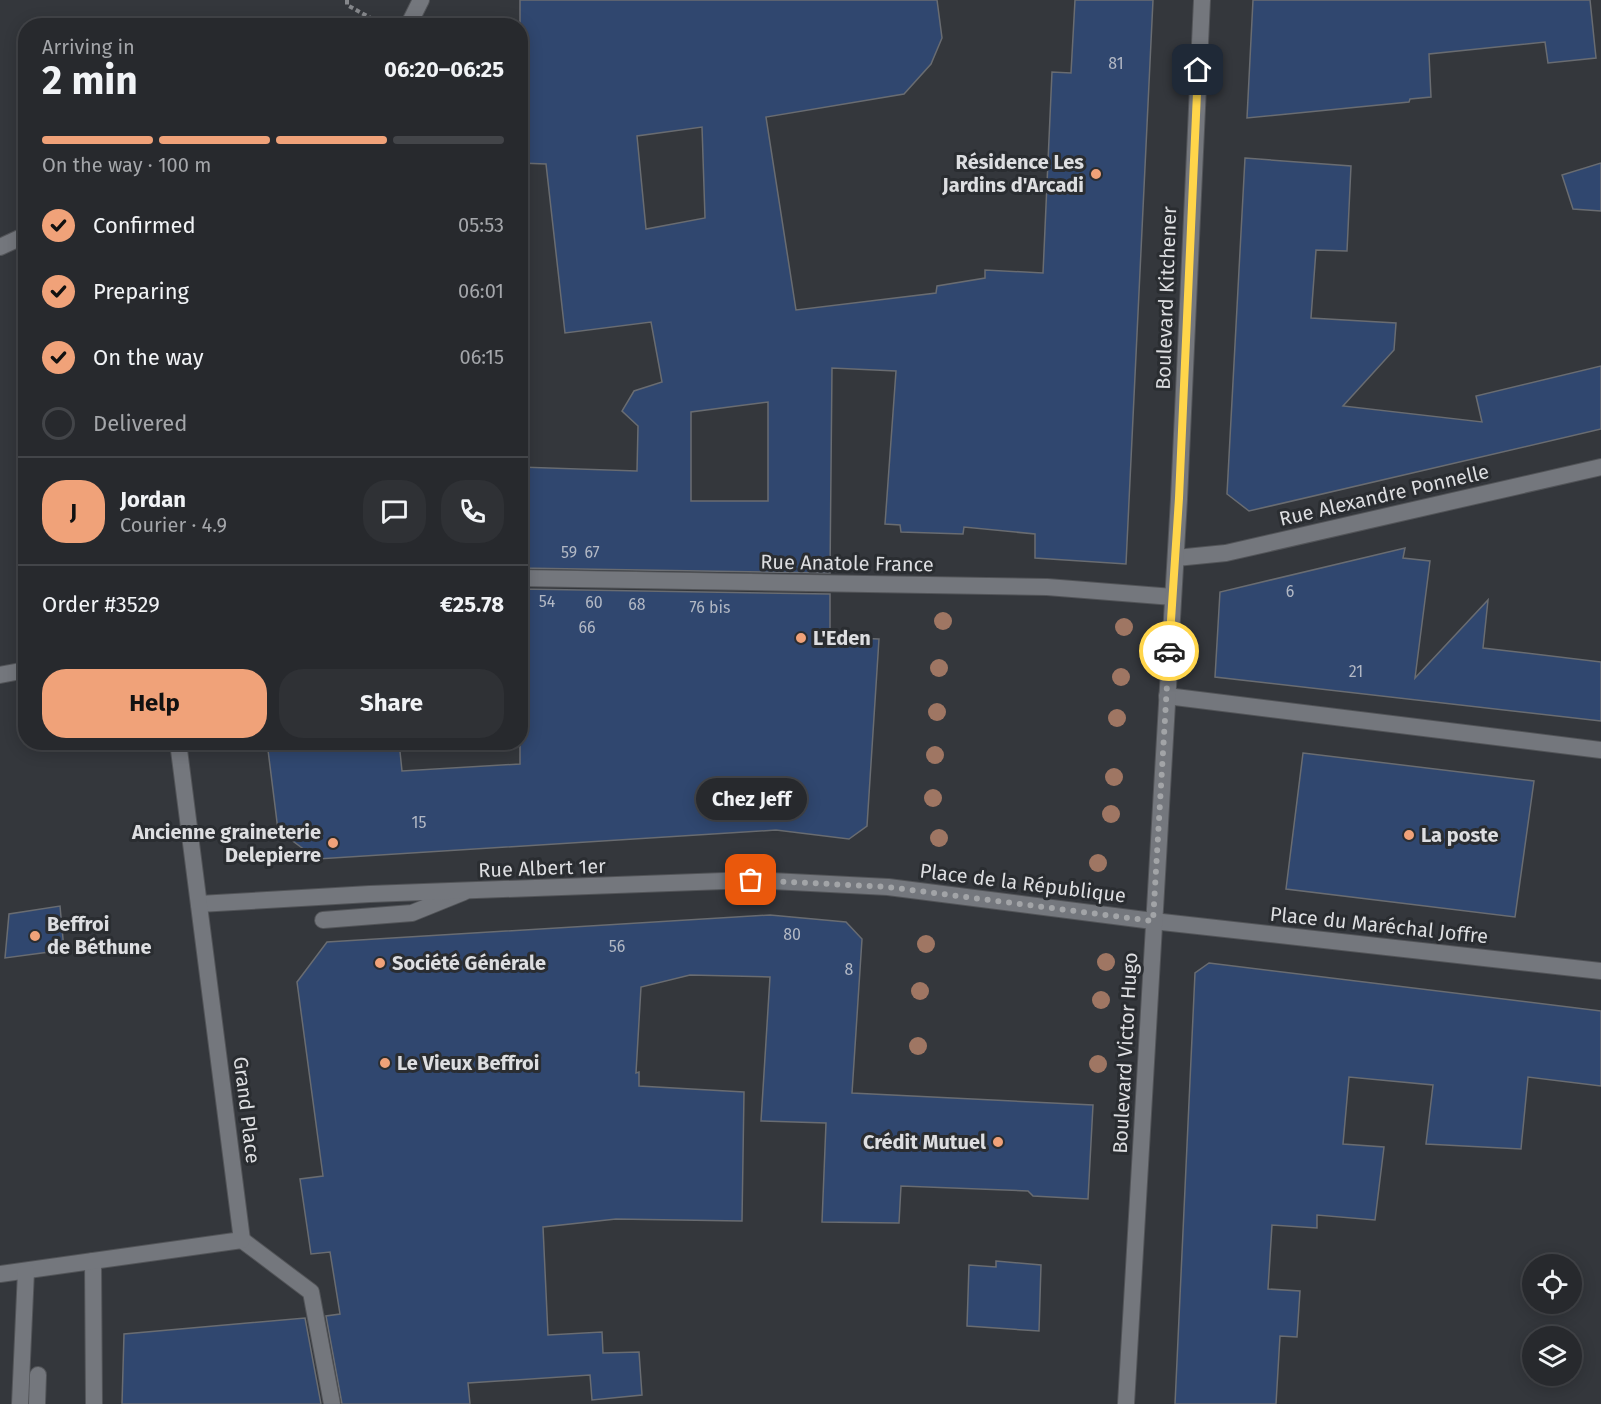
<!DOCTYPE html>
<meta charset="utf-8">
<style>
:root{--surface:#27292d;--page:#2f3135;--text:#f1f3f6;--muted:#a4a6aa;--line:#434549;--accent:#f0a279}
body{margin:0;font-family:"Fira Sans",sans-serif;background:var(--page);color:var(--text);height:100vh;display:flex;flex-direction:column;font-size:22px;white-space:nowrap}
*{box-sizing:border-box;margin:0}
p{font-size:20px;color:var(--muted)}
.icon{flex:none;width:33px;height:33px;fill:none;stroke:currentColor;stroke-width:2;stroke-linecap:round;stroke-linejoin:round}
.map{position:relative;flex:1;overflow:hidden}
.side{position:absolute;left:18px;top:18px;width:510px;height:732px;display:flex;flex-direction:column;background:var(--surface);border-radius:24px;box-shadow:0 3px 15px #0003,0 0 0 2px var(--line)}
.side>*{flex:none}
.buttons{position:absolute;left:1522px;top:1254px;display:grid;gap:12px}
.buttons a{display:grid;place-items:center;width:60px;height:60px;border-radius:50%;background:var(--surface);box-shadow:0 3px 15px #0003,0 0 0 2px var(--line);font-size:30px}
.pin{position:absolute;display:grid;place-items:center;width:51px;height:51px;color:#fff;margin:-26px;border-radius:12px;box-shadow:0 3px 9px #0006}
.courier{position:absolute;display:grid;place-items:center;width:60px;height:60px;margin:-30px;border:4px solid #ffd54a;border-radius:50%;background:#fff;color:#222;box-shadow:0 2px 8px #0007}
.bubble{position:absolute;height:42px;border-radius:21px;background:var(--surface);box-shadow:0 3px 15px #0003,0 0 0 2px var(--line);font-size:20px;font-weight:700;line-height:42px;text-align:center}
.head em{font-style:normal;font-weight:700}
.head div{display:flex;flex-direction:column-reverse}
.head{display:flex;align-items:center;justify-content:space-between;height:102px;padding:0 24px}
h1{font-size:39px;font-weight:700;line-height:45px}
.bar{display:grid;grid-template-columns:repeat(4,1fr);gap:9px 6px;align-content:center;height:72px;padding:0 24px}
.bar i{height:8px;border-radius:4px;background:var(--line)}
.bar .active{background:var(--accent)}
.bar p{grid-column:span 4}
.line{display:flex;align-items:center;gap:15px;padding:0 24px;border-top:2px solid var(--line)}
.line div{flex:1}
.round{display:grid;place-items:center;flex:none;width:63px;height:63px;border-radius:24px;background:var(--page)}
ol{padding:0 24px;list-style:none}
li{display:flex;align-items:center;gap:18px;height:66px}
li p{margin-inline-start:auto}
li .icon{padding:6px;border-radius:50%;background:var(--accent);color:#111;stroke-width:4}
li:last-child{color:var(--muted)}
li i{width:33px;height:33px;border:3px solid var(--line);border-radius:50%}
.action{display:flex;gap:12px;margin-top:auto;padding:12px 24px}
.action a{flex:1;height:69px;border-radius:24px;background:var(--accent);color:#111;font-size:24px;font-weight:700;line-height:69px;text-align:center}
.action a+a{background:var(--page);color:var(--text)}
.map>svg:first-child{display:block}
.building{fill:#30476f;stroke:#696c71;stroke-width:1.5;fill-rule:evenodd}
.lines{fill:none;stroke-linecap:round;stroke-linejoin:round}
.service-casing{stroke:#525458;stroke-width:18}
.pedestrian-casing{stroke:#525458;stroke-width:18}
.minor-casing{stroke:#525458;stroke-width:18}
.secondary-casing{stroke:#525458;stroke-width:18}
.path{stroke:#86888c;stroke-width:4;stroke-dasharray:4.5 3;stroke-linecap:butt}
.service{stroke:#74777d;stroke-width:16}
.pedestrian{stroke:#74777d;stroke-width:16}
.minor{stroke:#74777d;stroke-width:16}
.secondary{stroke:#74777d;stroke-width:16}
.tree{fill:#9f7663}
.done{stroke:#a2a4a7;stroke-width:6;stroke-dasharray:0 10.8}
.route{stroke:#ffd54a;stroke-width:8}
.poi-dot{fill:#f0a279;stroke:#2a2d31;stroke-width:2}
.labels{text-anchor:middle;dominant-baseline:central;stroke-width:6;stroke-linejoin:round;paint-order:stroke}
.number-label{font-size:16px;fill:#b2b8c4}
.poi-label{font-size:20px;font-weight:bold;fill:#dddee1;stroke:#2a2d31;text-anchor:start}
.street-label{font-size:20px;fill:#dddee1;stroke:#2a2d31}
</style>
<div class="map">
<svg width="1601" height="1404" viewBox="0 0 1601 1404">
<rect width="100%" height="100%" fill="#34373c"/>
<g class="building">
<path d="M520 0H937L942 38 931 64 904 94 766 117 796 310 936 293 937 286 985 278V270L1043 273 1052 72 1071 73 1075 0H1153L1126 564 1035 558V534L964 527 963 534 901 532 900 525 885 524 896 371 832 368 830 573 520 568V467L637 471 638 426 622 411 634 391 662 382 651 322 565 333 546 164 520 163ZM702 127 705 218 646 229 637 136ZM768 402V501H691V412Z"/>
<polygon points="1253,0 1590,0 1596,58 1548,63 1545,42 1429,54 1431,97 1410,99 1409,102 1247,118"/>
<polygon points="1245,158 1351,166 1347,251 1316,250 1311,318 1396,323 1394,350 1343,406 1482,422 1476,396 1601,366 1601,429 1249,511 1227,494"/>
<polygon points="1601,163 1601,211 1573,209 1562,175"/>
<polygon points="1405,548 1403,558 1430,561 1415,678 1488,600 1483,648 1601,662 1601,721 1215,677 1220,592"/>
<polygon points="520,589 830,594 830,637 879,639 867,826 849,839 776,830 317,859 278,830 267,742 399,742 402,771 520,764"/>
<polygon points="1303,753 1534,781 1515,917 1286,889"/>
<polygon points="60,906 64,950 5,958 9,914"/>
<polygon points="770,915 846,922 862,939 852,1093 1093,1105 1088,1199 1033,1196 1028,1191 901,1186 899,1223 822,1222 826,1123 761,1121 770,977 690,975 641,987 636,1073 639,1072 639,1086 744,1092 742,1221 616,1219 543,1227 548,1335 602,1332 603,1353 639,1352 642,1395 592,1400 590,1375 468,1383 470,1404 342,1404 326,1316 340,1314 330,1252 311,1254 300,1179 323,1176 297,982 327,942"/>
<polygon points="1209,963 1601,1011 1601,1086 1528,1077 1521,1149 1426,1144 1433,1085 1349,1077 1343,1144 1384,1147 1375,1220 1317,1215 1317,1228 1272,1225 1268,1289 1300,1291 1297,1337 1280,1336 1276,1404 1175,1404 1195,973"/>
<polygon points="996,1261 1041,1265 1039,1331 967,1326 969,1265 996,1267"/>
<polygon points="305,1318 321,1404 122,1404 124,1334"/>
</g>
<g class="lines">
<defs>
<g id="service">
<polyline points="323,920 412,913 464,892"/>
<polyline points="37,1404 38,1375"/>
</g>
<polyline id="pedestrian" points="242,1240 311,1292 332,1404"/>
<g id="minor">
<polyline points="408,26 421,0"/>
<polyline points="0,247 26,235"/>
<polyline points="1176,558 1226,553 1601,467"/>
<polyline points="520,578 1047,587 1173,597"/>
<polyline points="0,675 26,670"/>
<polyline points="199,904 370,894 751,880 888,887 1153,921"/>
<polyline points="93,1261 94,1404"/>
<polyline points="0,1274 242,1240 178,742"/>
<polyline points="20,1404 26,1271"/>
</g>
<g id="secondary">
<polyline points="1167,696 1601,750"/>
<polyline points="1153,921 1601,971"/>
<polyline points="1126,1404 1179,499 1202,0"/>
</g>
</defs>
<use href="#service" class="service-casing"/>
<use href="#pedestrian" class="pedestrian-casing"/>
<use href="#minor" class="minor-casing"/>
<use href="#secondary" class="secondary-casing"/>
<polyline class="path" points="347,0 347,5 378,22"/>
<use href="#service" class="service"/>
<use href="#pedestrian" class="pedestrian"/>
<use href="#minor" class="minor"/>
<use href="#secondary" class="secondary"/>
</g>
<g class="tree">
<circle cx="943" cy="621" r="9"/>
<circle cx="1124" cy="627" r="9"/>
<circle cx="939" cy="668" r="9"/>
<circle cx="1121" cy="677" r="9"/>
<circle cx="937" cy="712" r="9"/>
<circle cx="1117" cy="718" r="9"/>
<circle cx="935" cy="755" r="9"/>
<circle cx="1114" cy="777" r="9"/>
<circle cx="933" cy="798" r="9"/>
<circle cx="1111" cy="814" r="9"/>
<circle cx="939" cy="838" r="9"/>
<circle cx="1098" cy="863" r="9"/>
<circle cx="926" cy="944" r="9"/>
<circle cx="1106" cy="962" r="9"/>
<circle cx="920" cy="991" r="9"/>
<circle cx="1101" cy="1000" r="9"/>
<circle cx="918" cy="1046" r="9"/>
<circle cx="1098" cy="1064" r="9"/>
</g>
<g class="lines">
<polyline class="done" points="751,880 888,887 1153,921 1169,651"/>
<polyline class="route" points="1169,651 1179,498 1198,70"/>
</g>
<g class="poi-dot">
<circle cx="1096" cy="174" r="6"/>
<circle cx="801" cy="638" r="6"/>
<circle cx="1409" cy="835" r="6"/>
<circle cx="333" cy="843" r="6"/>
<circle cx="35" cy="936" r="6"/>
<circle cx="380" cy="963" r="6"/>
<circle cx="385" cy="1063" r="6"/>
<circle cx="998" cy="1142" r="6"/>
</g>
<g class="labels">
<g class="number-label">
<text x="1116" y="63">81</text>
<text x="569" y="552">59</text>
<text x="592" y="552">67</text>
<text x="1290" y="591">6</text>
<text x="547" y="601">54</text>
<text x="594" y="602">60</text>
<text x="637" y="604">68</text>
<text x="710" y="607">76 bis</text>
<text x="587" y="627">66</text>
<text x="1356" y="671">21</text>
<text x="419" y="822">15</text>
<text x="792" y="934">80</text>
<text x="617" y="946">56</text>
<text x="849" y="969">8</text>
</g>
<g class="poi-label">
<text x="1084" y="162" text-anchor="end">Résidence Les<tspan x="1084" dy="23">Jardins d'Arcadi</tspan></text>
<text x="813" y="638">L'Eden</text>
<text x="321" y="832" text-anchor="end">Ancienne graineterie<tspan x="321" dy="23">Delepierre</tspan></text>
<text x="1421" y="835">La poste</text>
<text x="47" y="924">Beffroi<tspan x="47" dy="23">de Béthune</tspan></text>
<text x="392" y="963">Société Générale</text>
<text x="397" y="1063">Le Vieux Beffroi</text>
<text x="986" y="1142" text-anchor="end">Crédit Mutuel</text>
</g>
<g class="street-label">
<text transform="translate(1166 298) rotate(-88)">Boulevard Kitchener</text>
<text transform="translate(1384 495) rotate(-13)">Rue Alexandre Ponnelle</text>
<text transform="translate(847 563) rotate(1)">Rue Anatole France</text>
<text transform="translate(542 868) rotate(-2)">Rue Albert 1er</text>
<text transform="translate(1023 883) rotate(7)">Place de la République</text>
<text transform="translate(1379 925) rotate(6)">Place du Maréchal Joffre</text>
<text transform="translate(1125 1053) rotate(-87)">Boulevard Victor Hugo</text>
<text transform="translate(247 1110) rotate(83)">Grand Place</text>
</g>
</g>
</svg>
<div class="buttons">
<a><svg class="icon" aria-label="locate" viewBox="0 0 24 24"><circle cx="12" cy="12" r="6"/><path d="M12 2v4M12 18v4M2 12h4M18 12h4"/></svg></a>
<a><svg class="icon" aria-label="layers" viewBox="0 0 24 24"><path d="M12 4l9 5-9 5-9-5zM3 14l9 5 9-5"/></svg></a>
</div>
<div class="pin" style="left:751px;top:880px;background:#ea580c"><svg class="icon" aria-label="bag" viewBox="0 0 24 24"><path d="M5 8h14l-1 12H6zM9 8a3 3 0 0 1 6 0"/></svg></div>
<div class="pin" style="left:1198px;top:70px;background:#1f2937"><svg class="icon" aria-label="home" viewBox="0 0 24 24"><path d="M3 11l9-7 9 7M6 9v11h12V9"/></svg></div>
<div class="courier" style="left:1169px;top:651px"><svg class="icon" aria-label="car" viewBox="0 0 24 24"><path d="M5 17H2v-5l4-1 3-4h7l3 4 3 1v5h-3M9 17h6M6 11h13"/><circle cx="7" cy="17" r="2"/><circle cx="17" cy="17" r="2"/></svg></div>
<div class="bubble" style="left:696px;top:778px;width:111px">Chez Jeff</div>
<section class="side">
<div class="head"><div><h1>2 min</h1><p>Arriving in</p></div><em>06:20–06:25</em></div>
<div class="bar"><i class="active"></i><i class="active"></i><i class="active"></i><i></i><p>On the way · 100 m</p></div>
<ol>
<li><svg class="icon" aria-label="check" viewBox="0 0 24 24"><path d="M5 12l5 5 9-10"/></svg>Confirmed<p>05:53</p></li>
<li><svg class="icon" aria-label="check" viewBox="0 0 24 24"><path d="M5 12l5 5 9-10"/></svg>Preparing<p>06:01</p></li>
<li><svg class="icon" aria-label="check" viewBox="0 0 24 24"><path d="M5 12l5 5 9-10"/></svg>On the way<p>06:15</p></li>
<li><i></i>Delivered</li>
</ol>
<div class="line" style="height:108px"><b class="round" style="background:var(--accent);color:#111">J</b><div><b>Jordan</b><p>Courier · 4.9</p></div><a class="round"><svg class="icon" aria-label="chat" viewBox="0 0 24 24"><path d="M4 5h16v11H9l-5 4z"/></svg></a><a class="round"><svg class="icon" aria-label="phone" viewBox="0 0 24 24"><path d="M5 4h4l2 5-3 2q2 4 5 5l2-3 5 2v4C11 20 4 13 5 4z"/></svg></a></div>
<div class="line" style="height:78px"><div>Order #3529</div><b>€25.78</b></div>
<div class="action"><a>Help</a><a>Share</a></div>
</section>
</div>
